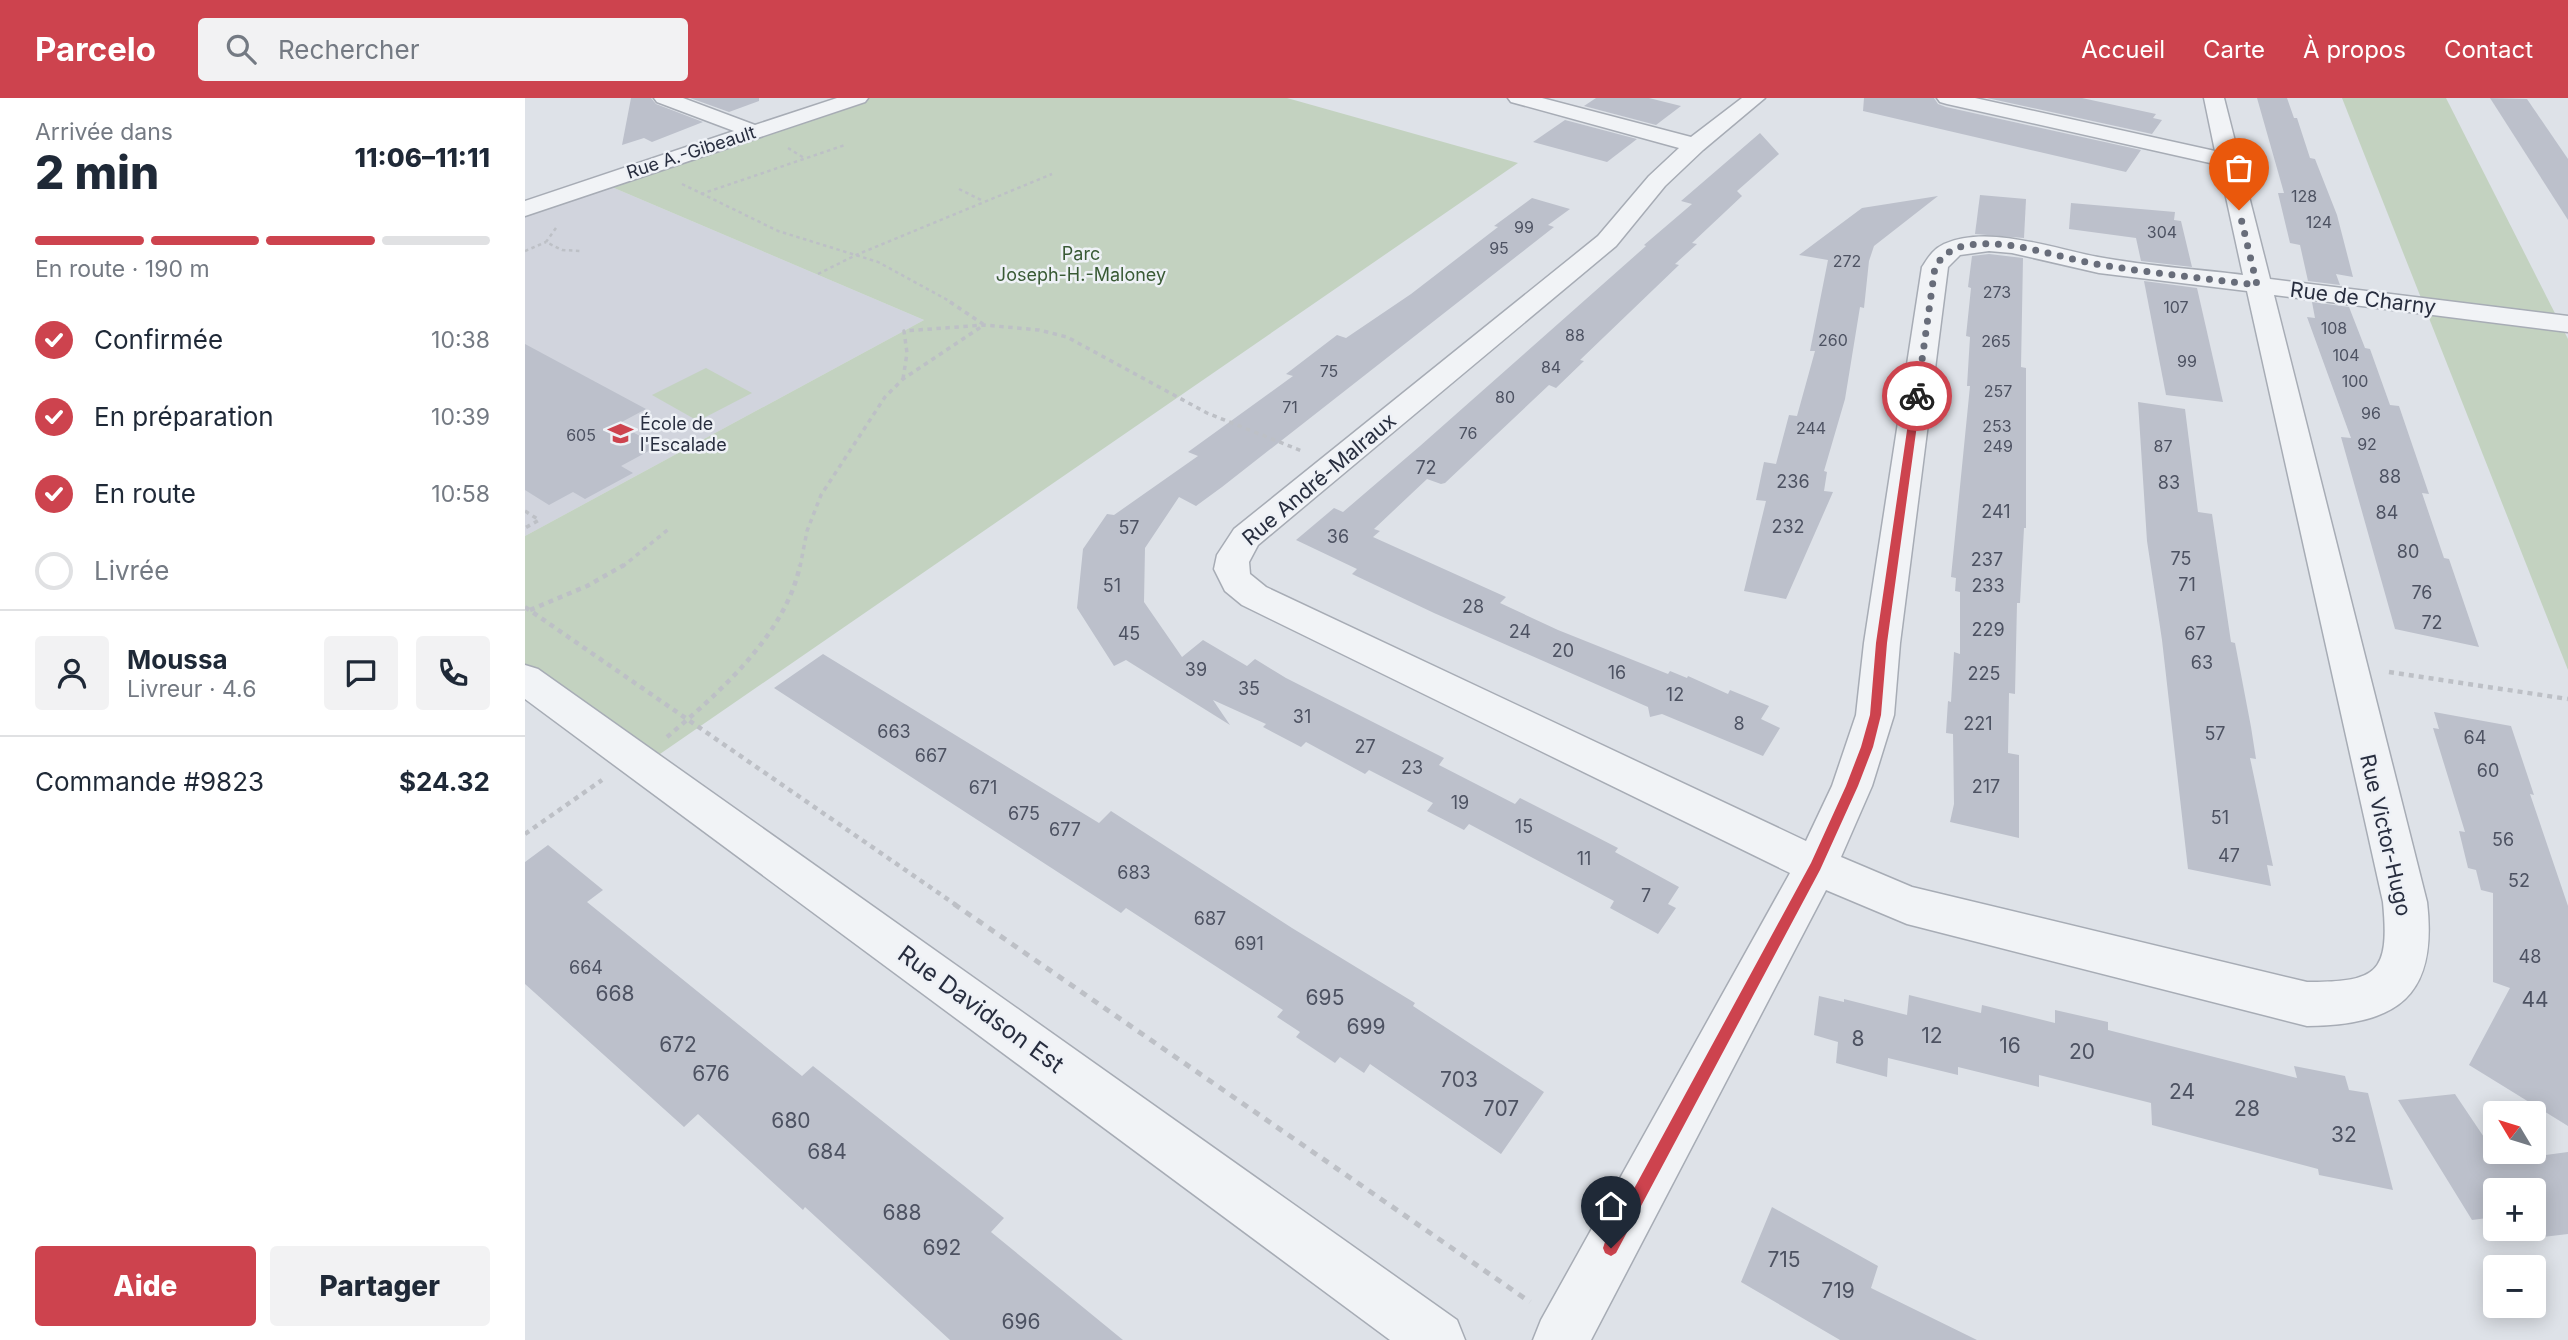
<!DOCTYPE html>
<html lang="fr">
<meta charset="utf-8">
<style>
:root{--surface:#fff;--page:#f2f2f3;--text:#1f2937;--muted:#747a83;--line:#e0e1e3;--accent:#cd434e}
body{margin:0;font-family:Inter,sans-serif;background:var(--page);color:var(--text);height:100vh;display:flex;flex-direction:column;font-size:26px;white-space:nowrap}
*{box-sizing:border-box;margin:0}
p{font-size:23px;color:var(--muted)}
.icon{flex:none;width:38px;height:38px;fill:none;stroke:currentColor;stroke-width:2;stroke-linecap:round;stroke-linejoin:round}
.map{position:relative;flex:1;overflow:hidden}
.side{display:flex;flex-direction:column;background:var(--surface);width:525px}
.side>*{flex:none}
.needle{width:46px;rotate:308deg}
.buttons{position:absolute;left:1958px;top:1003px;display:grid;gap:14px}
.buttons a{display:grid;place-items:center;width:63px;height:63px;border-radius:7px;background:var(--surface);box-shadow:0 4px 18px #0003;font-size:35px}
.pin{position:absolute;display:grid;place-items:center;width:60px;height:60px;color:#fff;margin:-72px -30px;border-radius:50% 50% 50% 0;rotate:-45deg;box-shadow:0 0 7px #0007}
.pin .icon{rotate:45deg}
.courier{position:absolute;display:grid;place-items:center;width:70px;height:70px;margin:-35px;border:5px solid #cd434e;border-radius:50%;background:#fff;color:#222;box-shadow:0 2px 9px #0007}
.summary em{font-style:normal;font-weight:800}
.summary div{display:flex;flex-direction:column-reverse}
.summary{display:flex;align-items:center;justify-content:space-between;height:119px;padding:0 35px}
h1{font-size:46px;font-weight:800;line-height:52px}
.bar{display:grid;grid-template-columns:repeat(4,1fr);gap:10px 7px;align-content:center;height:84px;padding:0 35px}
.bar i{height:9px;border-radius:5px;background:var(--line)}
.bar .active{background:var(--accent)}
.bar p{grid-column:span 4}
.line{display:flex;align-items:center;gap:18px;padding:0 35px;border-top:2px solid var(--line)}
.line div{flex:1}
.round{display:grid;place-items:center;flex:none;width:74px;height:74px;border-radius:7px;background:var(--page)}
ol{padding:0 35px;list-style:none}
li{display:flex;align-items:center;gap:21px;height:77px}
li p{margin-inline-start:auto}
li .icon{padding:7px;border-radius:50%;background:var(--accent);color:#fff;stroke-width:4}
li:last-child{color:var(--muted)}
li i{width:38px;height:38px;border:4px solid var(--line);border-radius:50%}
.cta{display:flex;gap:14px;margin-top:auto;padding:14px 35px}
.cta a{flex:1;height:80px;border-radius:7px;background:var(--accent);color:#fff;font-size:28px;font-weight:800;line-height:80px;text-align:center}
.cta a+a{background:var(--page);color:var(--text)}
header{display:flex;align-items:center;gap:42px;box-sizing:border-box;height:98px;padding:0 35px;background:var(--accent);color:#fff}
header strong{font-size:33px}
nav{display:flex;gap:38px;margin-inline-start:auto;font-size:24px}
.search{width:490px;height:63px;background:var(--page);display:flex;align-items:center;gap:18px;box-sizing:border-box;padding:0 24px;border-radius:7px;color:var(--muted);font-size:26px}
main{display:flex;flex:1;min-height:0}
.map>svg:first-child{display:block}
.built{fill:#d1d4dd}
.green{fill:#c3d2c0}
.building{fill:#bcc0cb}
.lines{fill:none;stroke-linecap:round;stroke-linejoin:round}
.minor-casing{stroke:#a7acb5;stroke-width:3}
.path-far3{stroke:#bdc0c6;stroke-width:2.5;stroke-dasharray:3.5 3.5;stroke-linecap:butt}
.path-far2{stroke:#bdc0c6;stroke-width:3.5;stroke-dasharray:4.5 4.5;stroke-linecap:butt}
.path-far1{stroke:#bdc0c6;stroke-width:4.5;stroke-dasharray:5 5;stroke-linecap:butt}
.path{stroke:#bdc0c6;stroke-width:5;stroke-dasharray:7 7;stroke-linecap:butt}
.minor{fill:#f1f3f6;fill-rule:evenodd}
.route{fill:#cd434e}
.done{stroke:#686d7a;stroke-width:7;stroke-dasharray:0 12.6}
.labels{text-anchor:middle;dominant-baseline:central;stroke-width:5;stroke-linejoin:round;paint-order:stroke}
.far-number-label{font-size:16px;fill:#4d5262}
.far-street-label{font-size:18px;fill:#282e3f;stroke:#eef1f6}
.far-park-label{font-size:18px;fill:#395a35;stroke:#eef1f6}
.far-poi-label{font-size:18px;fill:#282e3f;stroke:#eef1f6;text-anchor:start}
.number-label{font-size:18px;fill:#4d5262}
.street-label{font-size:21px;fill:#282e3f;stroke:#eef1f6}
.near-number-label{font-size:21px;fill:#4d5262}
.near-street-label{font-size:24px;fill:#282e3f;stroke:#eef1f6}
</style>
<header>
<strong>Parcelo</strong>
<div class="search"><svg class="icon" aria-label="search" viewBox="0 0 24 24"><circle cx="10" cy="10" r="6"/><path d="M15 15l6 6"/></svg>Rechercher</div>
<nav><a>Accueil</a><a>Carte</a><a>À propos</a><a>Contact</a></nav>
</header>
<main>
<section class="side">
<div class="summary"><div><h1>2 min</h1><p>Arrivée dans</p></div><em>11:06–11:11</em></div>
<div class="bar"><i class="active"></i><i class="active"></i><i class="active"></i><i></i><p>En route · 190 m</p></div>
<ol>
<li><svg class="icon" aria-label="check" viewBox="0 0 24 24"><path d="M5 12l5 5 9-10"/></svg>Confirmée<p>10:38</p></li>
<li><svg class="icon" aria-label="check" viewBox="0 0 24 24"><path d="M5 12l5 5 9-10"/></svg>En préparation<p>10:39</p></li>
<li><svg class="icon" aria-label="check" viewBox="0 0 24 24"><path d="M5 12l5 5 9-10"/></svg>En route<p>10:58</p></li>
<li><i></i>Livrée</li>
</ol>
<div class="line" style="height:126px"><a class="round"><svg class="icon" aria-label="person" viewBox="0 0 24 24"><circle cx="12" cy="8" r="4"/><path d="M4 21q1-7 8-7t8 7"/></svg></a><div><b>Moussa</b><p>Livreur · 4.6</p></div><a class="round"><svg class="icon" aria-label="chat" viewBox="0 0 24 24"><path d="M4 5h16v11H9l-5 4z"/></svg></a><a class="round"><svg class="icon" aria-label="phone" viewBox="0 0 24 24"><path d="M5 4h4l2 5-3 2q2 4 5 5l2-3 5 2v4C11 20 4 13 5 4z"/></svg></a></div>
<div class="line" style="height:91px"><div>Commande #9823</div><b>$24.32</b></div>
<div class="cta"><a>Aide</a><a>Partager</a></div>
</section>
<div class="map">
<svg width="2043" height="1242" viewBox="0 0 2043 1242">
<rect width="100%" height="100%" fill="#dee2e8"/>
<polygon class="built" points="75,84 399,222 0,438 0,111"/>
<g class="green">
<polygon points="333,0 762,0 993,65 119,667 0,581 0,438 399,222 75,84"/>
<polygon points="1817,0 1921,0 2043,241 2043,572"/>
<polygon points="181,270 227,295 173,323 127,297"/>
</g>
<g class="building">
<polygon points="106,0 126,0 131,6 178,24 127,44 119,40 97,47"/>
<polygon points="165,0 234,0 234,3 204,14"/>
<polygon points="1071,0 1124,0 1156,8 1131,27 1059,8"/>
<polygon points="1339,0 1409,0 1413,6 1421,9 1616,52 1601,74 1338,13"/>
<polygon points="1462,0 1557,0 1631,16 1628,20 1637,22 1627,36"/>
<polygon points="1732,0 1762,0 1769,20 1772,20 1785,60 1790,61 1812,117 1828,179 1811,176 1815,187 1783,183 1775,147 1765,145 1753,95 1759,95"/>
<polygon points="1965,0 2002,1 2043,61 2043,122"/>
<polygon points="1040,22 1112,41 1082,64 1008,44"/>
<polygon points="1235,35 1254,56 1212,93 1217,98 1167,145 1172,146 1150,166 1154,167 1055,262 1059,263 1031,290 1024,287 920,385 916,386 902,381 849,431 855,433 848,439 981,499 975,505 1033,532 1143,576 1145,573 1162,580 1163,578 1203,596 1205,592 1244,608 1236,621 1255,630 1238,658 1137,616 1125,619 1123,609 909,515 827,476 832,471 771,442 809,410 818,414 895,348 1121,148 1119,147 1167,106 1156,103"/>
<polygon points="1455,97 1501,101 1499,140 1450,136"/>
<polygon points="1413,98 1349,148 1344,163 1339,210 1335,209 1320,301 1299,373 1302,374 1299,393 1308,394 1261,501 1219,493 1241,403 1231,402 1239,364 1251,366 1264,317 1272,318 1290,253 1285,253 1303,162 1274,157 1337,110"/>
<polygon points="1007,100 1045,111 1023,127 1029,129 697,389 671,408 654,399 620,450 619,504 657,559 678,542 722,568 730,561 761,580 919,660 914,667 990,706 995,700 1062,734 1093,750 1090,754 1154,789 1143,806 1151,810 1133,836 1085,810 1089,803 944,726 939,732 902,713 908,705 844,672 840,676 781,644 776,649 738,629 741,626 688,602 705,627 601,562 589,568 552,510 558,451 582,416 589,417 673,358 663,354 768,278 761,276 812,237 821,240 886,196 973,129 969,128"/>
<polygon points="1546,105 1650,114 1649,122 1656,123 1667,169 1616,163 1611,140 1544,131"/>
<polygon points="1464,156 1498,160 1496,269 1501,270 1501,430 1499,430 1495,505 1492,505 1490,596 1484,595 1483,655 1494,657 1494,740 1425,724 1429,706 1428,636 1421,635 1423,603 1426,604 1429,554 1435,556 1435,494 1430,493 1431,480 1426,479 1445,288 1442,288 1445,239 1441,238 1446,190 1443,189 1447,158"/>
<polygon points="1619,183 1672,190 1698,304 1641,297"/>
<polygon points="1787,204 1824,209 1840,250 1845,251 1865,307 1874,308 1904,396 1897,395 1919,460 1924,461 1954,549 1870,531 1816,339 1826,340 1782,219 1790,220"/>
<polygon points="0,246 121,311 93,326 133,348 96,368 108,375 60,401 48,394 24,407 0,392"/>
<polygon points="1613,304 1660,311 1673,414 1687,416 1706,544 1710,545 1726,629 1731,661 1725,660 1748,768 1742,767 1746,788 1663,771 1637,542 1622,443"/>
<polygon points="298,556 574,725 586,713 767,830 890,905 888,908 1019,994 976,1056 845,966 839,975 815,959 810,965 771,939 775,934 752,919 758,912 601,810 596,815 249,590"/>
<polygon points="1909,614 1986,628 2009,697 2005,696 2043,808 2043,1028 1944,967 1985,890 1968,884 1968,795 1956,792 1951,772 1943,770 1934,733 1940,734 1908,630 1914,631"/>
<polygon points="23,747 78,792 62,804 277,978 288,968 438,1087 479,1120 466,1134 598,1242 425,1242 280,1109 278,1112 173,1016 159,1029 0,886 0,764"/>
<polygon points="1384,897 1456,915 1457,907 1530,925 1530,912 1583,924 1583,932 1772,980 1769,968 1820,978 1824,992 1843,995 1868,1092 1794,1077 1793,1071 1627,1027 1626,1005 1514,977 1514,989 1433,969 1433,977 1363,960 1362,979 1311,965 1313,944 1289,937 1294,898 1319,904 1319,901 1382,917"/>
<polygon points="1930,996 1975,1063 2043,1054 2043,1136 2018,1139 2009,1126 2009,1092 1970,1092 1970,1119 1947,1122 1873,1002"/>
<polygon points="1247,1109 1353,1168 1346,1190 1452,1242 1315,1242 1216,1184"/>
</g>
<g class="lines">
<defs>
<g id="minor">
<polygon points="129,0 158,0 230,27 312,0 343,0 340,4 0,118 0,103 209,33 132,4"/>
<path d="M983 0H1017L1166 39 1217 0H1240L1178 52 1140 88 1091 148 733 447 724 464 725 476 741 489 1281 743 1307 688 1331 617 1339 545 1397 169C1403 160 1408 151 1419 146 1463 126 1529 151 1573 159 1621 168 1670 171 1718 177L1694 67 1422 6 1415 4 1412 0H1450L1690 53 1679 0H1699L1745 181 2043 218V234L1749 197 1902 804C1913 899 1872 927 1782 928L1382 826 1301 792 1066 1242H1008L1016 1222 1265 775 717 507 700 493 689 471 692 457 709 431 1073 138 1124 78 1154 50 986 4ZM1464 153 1487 155 1574 175 1722 193 1858 804C1865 876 1852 884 1782 884L1387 789 1316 759 1347 688 1369 617 1375 545 1423 169 1435 157Z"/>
<polygon points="0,567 13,571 932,1222 940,1242 865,1242 0,601"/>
</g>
</defs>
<use href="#minor" class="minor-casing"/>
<g class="path-far3">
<polyline points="263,50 279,60"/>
<polyline points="157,86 253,133 353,164 428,205"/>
<polyline points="434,91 458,103"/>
<polyline points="176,96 320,47"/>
<polyline points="31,130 21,144 37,152 56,153"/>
<polyline points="0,153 21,144"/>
<polyline points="293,176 331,157 527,76"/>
</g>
<g class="path-far2">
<polyline points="425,204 458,226"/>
<polyline points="378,281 382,255 379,233 459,227 514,232 542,239 682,315 777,353"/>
<polyline points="0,413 14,422 0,430"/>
<polyline points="97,469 145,430"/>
<polyline points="275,469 282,433 296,397 360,299 378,281 459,227"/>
</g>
<g class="path-far1">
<polyline points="0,509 431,807"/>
<polyline points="5,512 62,488 99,467"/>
<polyline points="1864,574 2043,601"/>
<path d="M142 639C194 595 261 536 275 467"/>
<polyline points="0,736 77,682"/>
</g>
<polyline class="path" points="429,806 1005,1204"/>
<use href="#minor" class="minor"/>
</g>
<polygon class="route" points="1392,295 1396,298 1362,545 1356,617 1348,649 1333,688 1295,772 1091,1155 1086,1158 1080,1155 1078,1150 1080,1144 1286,765 1321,688 1336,649 1345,617 1351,545 1387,298"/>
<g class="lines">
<path class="done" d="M1392 298 1410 169C1418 156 1429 149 1444 147 1487 141 1530 159 1571 166 1624 175 1678 180 1732 187L1714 112"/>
</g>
<defs>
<symbol id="school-bare" viewBox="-9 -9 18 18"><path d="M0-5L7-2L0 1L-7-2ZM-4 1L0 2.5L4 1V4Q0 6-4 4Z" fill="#cd434e" stroke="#eef1f6" stroke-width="2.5" paint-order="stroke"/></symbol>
</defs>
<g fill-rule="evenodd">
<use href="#school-bare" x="78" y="318" width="35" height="35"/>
</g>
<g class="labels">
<g class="far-number-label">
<text x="1779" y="98">128</text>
<text x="1794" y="124">124</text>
<text x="999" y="129">99</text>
<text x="1637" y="134">304</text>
<text x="974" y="150">95</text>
<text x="1322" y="163">272</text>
<text x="1472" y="194">273</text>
<text x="1651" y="209">107</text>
<text x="1809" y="230">108</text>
<text x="1050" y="237">88</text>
<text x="1308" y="242">260</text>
<text x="1471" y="243">265</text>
<text x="1821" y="257">104</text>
<text x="1662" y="263">99</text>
<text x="1026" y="269">84</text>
<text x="804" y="273">75</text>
<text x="1830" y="283">100</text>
<text x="1473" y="293">257</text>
<text x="980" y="299">80</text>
<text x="765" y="309">71</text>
<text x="1846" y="315">96</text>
<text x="1472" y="328">253</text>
<text x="1286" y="330">244</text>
<text x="943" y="335">76</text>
<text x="56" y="337">605</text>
<text x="1842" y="346">92</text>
<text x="1473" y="348">249</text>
<text x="1638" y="348">87</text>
</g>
<g class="far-street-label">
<text transform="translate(166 54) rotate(-18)">Rue A.-Gibeault</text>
</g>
<g class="far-park-label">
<text x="556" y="155">Parc<tspan x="556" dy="21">Joseph-H.-Maloney</tspan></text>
</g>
<g class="far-poi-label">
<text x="115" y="325">École de<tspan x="115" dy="21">l'Escalade</tspan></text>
</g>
<g class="number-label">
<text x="901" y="369">72</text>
<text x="1865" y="378">88</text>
<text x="1268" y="383">236</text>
<text x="1644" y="384">83</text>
<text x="1471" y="413">241</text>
<text x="1862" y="414">84</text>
<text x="1263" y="428">232</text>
<text x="604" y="429">57</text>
<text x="813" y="438">36</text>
<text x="1883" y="453">80</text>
<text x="1656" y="460">75</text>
<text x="1462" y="461">237</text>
<text x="1662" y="486">71</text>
<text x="587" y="487">51</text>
<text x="1463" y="487">233</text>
<text x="1897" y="494">76</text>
<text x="948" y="508">28</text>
<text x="1907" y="524">72</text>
<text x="1463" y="531">229</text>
<text x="995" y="533">24</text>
<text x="604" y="535">45</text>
<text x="1670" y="535">67</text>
<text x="1038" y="552">20</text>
<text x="1677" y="564">63</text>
<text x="671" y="571">39</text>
<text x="1092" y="574">16</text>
<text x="1459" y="575">225</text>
<text x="724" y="590">35</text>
<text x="1150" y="596">12</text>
<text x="777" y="618">31</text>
<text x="1214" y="625">8</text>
<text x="1453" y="625">221</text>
<text x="369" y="633">663</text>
<text x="1690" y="635">57</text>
<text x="1950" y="639">64</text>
<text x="840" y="648">27</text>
<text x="406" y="657">667</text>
<text x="887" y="669">23</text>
<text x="1963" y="672">60</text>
<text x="1461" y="688">217</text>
<text x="458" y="689">671</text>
<text x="935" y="704">19</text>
<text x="499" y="715">675</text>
<text x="1695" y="719">51</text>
<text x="999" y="728">15</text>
<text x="540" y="731">677</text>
<text x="1978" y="741">56</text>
<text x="1704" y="757">47</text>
<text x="1059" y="760">11</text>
<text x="609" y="774">683</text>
<text x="1994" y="782">52</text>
<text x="1121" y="797">7</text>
<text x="685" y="820">687</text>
<text x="724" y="845">691</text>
<text x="2005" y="858">48</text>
<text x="61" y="869">664</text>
</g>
<g class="street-label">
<text transform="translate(1838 200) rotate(7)">Rue de Charny</text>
<text transform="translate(794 381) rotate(-40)">Rue André-Malraux</text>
<text transform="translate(1861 737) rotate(77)">Rue Victor-Hugo</text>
</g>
<g class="near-number-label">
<text x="90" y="895">668</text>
<text x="800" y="899">695</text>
<text x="2010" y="901">44</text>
<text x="841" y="928">699</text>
<text x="1407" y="937">12</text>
<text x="1333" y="940">8</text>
<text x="153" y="946">672</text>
<text x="1485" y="947">16</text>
<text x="1557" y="953">20</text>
<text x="186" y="975">676</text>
<text x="934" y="981">703</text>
<text x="1657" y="993">24</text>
<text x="976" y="1010">707</text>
<text x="1722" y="1010">28</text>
<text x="266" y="1022">680</text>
<text x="1819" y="1036">32</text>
<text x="302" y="1053">684</text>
<text x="377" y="1114">688</text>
<text x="417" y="1149">692</text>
<text x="1259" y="1161">715</text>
<text x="1313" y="1192">719</text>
<text x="496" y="1223">696</text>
</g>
<g class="near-street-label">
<text transform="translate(456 911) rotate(36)">Rue Davidson Est</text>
</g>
</g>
</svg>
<div class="buttons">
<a><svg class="needle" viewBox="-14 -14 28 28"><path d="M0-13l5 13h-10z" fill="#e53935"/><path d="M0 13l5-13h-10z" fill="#747a83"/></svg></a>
<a>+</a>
<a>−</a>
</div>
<div class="pin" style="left:1714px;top:112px;background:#ea580c"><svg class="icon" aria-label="bag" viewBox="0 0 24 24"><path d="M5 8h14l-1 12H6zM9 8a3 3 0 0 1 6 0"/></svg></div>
<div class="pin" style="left:1086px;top:1150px;background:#1f2937"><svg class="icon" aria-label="home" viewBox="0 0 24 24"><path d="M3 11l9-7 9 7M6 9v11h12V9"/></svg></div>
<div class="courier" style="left:1392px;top:298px"><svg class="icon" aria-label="bike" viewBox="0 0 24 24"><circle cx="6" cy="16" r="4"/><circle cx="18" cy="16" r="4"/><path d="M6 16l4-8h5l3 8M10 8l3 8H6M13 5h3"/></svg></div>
</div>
</main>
